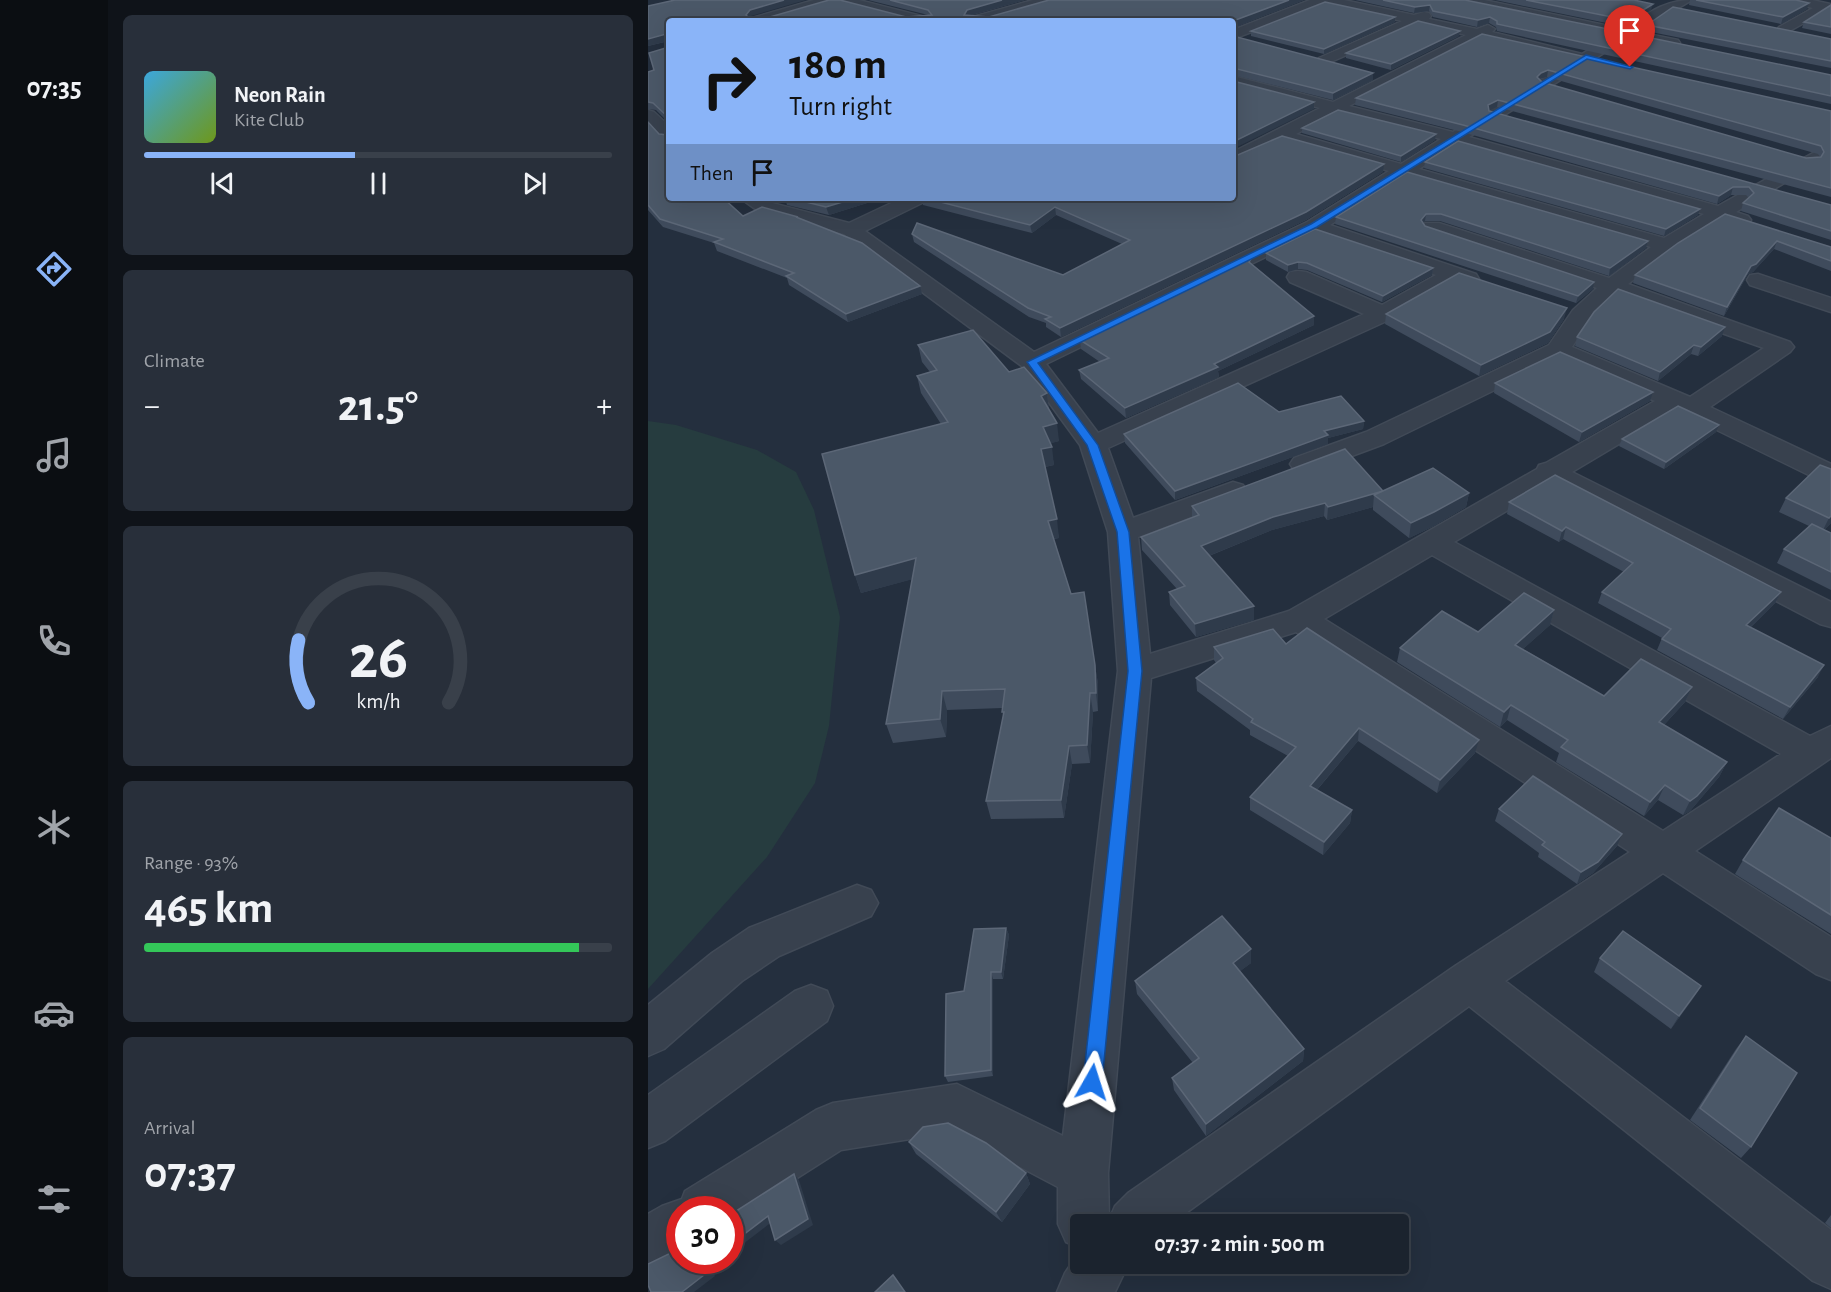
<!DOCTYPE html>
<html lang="en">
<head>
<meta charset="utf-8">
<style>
	body { margin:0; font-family:"Alegreya Sans",sans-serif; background:#282f3a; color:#f1f3f6; height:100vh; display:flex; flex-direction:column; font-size:22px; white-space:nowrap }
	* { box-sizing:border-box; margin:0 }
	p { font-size:20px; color:#a0a4aa }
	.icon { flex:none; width:33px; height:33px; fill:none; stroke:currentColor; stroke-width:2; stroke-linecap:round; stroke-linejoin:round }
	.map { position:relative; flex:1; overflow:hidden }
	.panel { display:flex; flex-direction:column; gap:15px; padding:15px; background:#0f1319; width:540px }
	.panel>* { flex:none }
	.hud { position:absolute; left:18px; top:18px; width:570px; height:183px; border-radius:6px; box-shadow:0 6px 24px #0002,0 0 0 2px #39404a; background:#8ab4f8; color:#111; overflow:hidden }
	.speed { position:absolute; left:18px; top:1196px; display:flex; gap:12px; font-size:30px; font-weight:700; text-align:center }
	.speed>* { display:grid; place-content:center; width:78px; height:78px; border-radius:50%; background:#1b232e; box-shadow:0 6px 24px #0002,0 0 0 2px #39404a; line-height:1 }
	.speed .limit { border:9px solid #d22; background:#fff; color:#111 }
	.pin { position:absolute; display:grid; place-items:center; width:51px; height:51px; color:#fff; margin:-62px -26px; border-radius:50% 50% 50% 0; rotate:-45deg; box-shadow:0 0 6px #0007 }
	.pin .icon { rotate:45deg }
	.me { position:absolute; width:66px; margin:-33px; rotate:6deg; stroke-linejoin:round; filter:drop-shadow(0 0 4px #0008) }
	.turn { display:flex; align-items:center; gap:21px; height:126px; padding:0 24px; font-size:27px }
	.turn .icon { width:78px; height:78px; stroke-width:2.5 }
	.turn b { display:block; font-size:42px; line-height:51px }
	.then { display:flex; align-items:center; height:57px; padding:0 24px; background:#0003; gap:12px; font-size:22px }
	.big { font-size:45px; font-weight:600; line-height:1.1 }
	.panel .card { flex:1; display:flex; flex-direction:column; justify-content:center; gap:9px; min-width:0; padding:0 21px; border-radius:9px; background:#282f3a }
	.panel .dial { align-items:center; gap:0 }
	.dial svg { height:156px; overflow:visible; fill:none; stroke:#39404a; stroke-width:7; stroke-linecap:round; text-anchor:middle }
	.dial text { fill:#f1f3f6; stroke:none }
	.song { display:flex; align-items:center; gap:18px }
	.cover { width:72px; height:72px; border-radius:9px; background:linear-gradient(135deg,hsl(200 70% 55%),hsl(80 70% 35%)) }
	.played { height:6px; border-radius:3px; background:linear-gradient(90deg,#8ab4f8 45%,#39404a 45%) }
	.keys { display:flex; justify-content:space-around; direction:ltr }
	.heat { display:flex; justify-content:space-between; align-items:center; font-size:33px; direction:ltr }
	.charge { height:9px; border-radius:4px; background:linear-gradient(90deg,#34c759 93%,#39404a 0) }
	.trip { position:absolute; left:422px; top:1214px; width:339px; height:60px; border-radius:6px; background:#1b232e; box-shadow:0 6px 24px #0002,0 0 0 2px #39404a; font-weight:600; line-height:60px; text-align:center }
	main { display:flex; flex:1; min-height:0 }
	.tab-bar { display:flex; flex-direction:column; width:108px; justify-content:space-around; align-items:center; background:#0b0e12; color:#a0a4aa }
	.tab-bar .icon { width:42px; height:42px }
	.tab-bar .selected { color:#8ab4f8 }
	.tab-bar b { font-size:27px; color:#f1f3f6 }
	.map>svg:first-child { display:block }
</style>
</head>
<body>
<main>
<nav class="tab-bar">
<b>07:35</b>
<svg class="icon selected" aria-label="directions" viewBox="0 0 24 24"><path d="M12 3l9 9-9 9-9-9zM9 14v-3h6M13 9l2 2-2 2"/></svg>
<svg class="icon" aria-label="music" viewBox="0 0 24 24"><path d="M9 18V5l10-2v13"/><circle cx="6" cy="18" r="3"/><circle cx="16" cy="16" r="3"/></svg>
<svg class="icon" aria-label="phone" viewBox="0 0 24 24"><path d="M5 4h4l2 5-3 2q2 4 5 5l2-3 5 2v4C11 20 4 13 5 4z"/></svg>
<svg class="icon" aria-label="climate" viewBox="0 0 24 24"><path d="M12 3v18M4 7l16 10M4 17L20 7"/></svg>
<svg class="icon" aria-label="car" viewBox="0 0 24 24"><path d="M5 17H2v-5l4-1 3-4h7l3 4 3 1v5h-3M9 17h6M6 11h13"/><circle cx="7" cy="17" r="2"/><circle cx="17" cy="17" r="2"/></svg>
<svg class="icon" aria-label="filters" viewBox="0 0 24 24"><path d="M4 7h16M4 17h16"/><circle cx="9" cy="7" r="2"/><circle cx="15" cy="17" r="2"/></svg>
</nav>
<section class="panel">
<div class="card">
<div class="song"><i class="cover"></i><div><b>Neon Rain</b><p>Kite Club</p></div></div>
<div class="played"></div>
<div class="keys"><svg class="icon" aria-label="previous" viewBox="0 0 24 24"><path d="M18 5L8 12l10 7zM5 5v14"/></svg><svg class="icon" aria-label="pause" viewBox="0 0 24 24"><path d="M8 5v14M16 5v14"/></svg><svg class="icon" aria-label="next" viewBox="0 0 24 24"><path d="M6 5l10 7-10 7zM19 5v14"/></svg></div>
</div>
<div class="card"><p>Climate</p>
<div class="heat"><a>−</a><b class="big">21.5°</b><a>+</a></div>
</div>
<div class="card dial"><svg viewBox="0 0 100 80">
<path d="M14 69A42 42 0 1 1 86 69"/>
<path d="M14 69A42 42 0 0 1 9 37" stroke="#8ab4f8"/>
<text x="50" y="56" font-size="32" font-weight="700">26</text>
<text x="50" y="72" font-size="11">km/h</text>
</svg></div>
<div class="card"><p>Range · 93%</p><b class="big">465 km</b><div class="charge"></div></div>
<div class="card"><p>Arrival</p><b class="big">07:37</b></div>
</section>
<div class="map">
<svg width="1183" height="1292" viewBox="0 0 1183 1292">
	<rect width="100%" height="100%" fill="#242f3e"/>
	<polygon fill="#263c3f" points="0,421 28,425 109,450 148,472 166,510 192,617 181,726 167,783 119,857 0,989"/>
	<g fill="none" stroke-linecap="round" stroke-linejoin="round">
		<g stroke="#414a57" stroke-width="3">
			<g id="minor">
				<polygon points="166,0 186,0 185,3 123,21 102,21 104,18"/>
				<polygon points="190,0 211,0 281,18 283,21 260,21 191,3"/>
				<polygon points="385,0 405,0 404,3 341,21 319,21 321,18"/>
				<path d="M662,0H696L766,15L776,12L781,13L783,16L781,19L829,29L840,25L847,29L844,32L934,54L966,35L817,4L811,0H836L976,29C999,14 1016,0 1044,0L990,32L1030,40L1032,43L1030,46L1025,47L980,38L821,137L1070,206L1183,143V155L1088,212L1100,216L1103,220L1100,224L1093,226L1074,220L1026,249L980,284L1142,342L1146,347L1142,352L1062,407L1183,464V483L1173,481L1028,410L924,472L1183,602V627L1172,624L904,484L806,542L1162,736L1183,726V758L1047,851L1183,937V980L1168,974L1015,873L857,981L1183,1230V1289L1165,1281L821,1006L523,1224H432V1248L418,1242L410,1224V1187L306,1132L193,1150L82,1221V1209H32V1254L0,1268V1214L14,1206L34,1199L37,1191L168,1110L185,1103L309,1084L415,1136L470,671L460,532L432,445L375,367L196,234L110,211L92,198H116L124,203L201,223L254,198H279L276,202L217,231L386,352L659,222L741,171L634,141L585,164V152L672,108L585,86V76L685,102L818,35L769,24L676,65L669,61L671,58L754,21L677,4L585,39V30ZM833,38L926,59L805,132L701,106ZM689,113L793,139L753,164L648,134ZM809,144L1056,214L1016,238L771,169ZM758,176L1003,247L961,278L791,223H777L774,227L777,231L949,288L925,310L901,345L718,432L646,458L642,464L646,470L656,472L666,470L736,444L910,359L1007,401L898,463L891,465L889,469L641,611L502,654L490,537L595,497L599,491L595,485L585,482L485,518L460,448L743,319L808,282L820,285L828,284L831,279L828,274L682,225ZM667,233L788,275L734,305L658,272L650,271L642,272L639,277L642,282L716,314L450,433L398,364ZM967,295L1116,348L1042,397L924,347L942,319ZM784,555L1133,754L1015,831L676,619ZM648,632L982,852L807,966L480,1193L467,1206L461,1220L460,1173L503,678Z"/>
				<polygon points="1142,0 1164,0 1182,4 1183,8 1136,34 1129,30 1131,27 1165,8 1143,3"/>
				<polygon points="0,110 6,112 21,126 21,141 15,140 0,124"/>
				<polygon points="1110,274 1183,298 1183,312 1102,285 1099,280 1102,275"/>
				<polygon points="209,885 223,890 230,903 223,916 131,956 94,981 16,1049 0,1056 0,1005 64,953 101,928"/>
				<polygon points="163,985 179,991 185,1006 179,1021 17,1141 0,1148 0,1095 147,991"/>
				<polygon points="432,1251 432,1263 481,1263 467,1292 409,1292 417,1273"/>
			</g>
		</g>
		<use href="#minor" fill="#38414e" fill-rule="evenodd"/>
	</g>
	<g fill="#3f4b5c" fill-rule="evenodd">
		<polygon points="220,0 377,0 321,16 341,17 401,0 656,0 585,28 585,21 21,21 21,198 95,216 150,217 150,218 274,294 200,322 141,285 139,278 69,251 66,243 15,227 0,210 0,122 11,134 20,135 20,122 8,110 0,109 0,72 6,70 21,47 21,41 0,46 0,6 103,16 103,17 258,17 280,15"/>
		<polygon points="707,0 817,0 964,35 971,39 1183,75 1183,104 849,31 848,27 841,23 829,27 785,17 781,11 766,13"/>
		<polygon points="847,0 986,0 1003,10 978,27"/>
		<polygon points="1042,0 1148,0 1159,9 1133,24 1041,5"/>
		<polygon points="1183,5 1183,34 1154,28 1156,22"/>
		<polygon points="747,22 676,54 603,36 603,31"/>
		<polygon points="999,25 1183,39 1183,68 998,31"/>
		<path d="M834,34L1183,111V197L849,107L841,111L1183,205V240L1093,211L1095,203L1101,198L1098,195H1083L1069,204L814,132L707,105L708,98ZM899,77L1170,154L1172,157L1158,158L894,82L891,80Z"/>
		<polygon points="585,36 725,80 685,100 585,75"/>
		<polygon points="811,36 743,70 698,58 698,53"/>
		<polygon points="654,128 787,140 753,162 654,133"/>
		<polygon points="777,162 1050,215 1016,236 776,168"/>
		<polygon points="735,172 658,220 413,337 398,327 398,323 381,317 266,242 264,234 415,275 474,244 408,215 384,233 275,205 274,198 585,198"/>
		<polygon points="759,172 1000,241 998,248 961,276 792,221 777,221 775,223 777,226 945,289 928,303 687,224 688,217"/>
		<polygon points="137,198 235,198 181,215 139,205"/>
		<polygon points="1077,214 1183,247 1183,271 1126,249 1105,272 1100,274 1076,316 985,283 987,275"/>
		<polygon points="618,253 785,268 784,275 734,302 659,270 650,269 640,272 618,260"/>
		<polygon points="604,264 666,316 666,325 570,371 571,377 478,418 433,379 431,370 452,362 433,349 432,340"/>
		<polygon points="738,314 916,319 900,343 831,376 737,324"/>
		<polygon points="1074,336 1050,356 1043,354 1010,381 927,346 929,337"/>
		<polygon points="270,345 361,372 399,393 401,410 411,441 402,443 406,465 397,467 411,538 406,539 423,594 447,665 450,684 450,711 445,712 442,763 424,764 416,818 343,819 338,801 355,716 354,708 299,710 298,737 245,743 238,724 264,579 213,593 207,575 293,424 273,393 269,376 282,372 274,362"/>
		<polygon points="847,383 1002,401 931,442 846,393"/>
		<polygon points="631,412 716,421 715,429 680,438 680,444 527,500 477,443 476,434"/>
		<polygon points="1068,432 1016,469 971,446 974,439"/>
		<polygon points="1183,469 1183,523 1176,530 1183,533 1183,590 1129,563 1136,549 1161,526 1131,512 1138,498"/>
		<polygon points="735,491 821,493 818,507 784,527 761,538 725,510 725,507 679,520 676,516 624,530 561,556 606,620 548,637 522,605 521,592 529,589 494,550 493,537 544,517 544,506"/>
		<polygon points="861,502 1133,592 1127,603 1102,628 1170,677 1135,719 1009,650 1014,638 950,603 954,592 976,572 915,539 911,542 859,514"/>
		<polygon points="906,610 902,625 875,649 956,696 1044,687 1037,702 1016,725 1079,762 1071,777 1042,811 1035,815 1010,800 996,816 908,762 911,753 859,720 852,727 749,662 752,648 830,632"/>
		<polygon points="638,644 827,753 789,793 710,741 669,790 704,810 702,823 675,855 602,810 602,797 640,756 602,735 602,730 549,691 548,678 568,663 566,660 566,647"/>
		<polygon points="851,809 969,846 945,873 929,884 890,857 891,853 847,821"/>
		<polygon points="1183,838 1183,934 1087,874 1095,860"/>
		<polygon points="358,928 361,935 355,979 345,979 345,1076 300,1082 297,1076 316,991"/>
		<polygon points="603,949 603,963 592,971 656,1049 655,1061 558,1136 526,1090 524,1078 545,1063 489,994 487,981"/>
		<polygon points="952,958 1053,986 1023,1029 946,972"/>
		<polygon points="1098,1036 1103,1147 1093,1158 1042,1120 1088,1049"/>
		<polygon points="261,1142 378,1173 382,1184 354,1222 268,1154"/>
		<polygon points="1183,1215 1183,1228 1177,1223"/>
	</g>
	<g fill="#2f3b4b">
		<polygon points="136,0 158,0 103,16 100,21 98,15 102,10"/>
		<polygon points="354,0 377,0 320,16 316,15 319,10"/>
		<polygon points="641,0 656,0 585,28 585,21"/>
		<polygon points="1161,3 1159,9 1133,24 1135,17"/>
		<polygon points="1005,4 1003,10 978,27 979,20"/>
		<polygon points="782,5 781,11 766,13 767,7"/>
		<polygon points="747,17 747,22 676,54 676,49"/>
		<polygon points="842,17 841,23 829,27 830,20"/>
		<polygon points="812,31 811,36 743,70 743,64"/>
		<polygon points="18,34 20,41 0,46 0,39"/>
		<polygon points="900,70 899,77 891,79 889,77 893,73"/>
		<polygon points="725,73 725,80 685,100 685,93"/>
		<polygon points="850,100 849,107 839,112 840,105"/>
		<polygon points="666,102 666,109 585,149 585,142"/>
		<polygon points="788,134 787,140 753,162 753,156"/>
		<polygon points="736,164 735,172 658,220 413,337 412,328"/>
		<polygon points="1085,187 1083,195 1069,204 1071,196"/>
		<polygon points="208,198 235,198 181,215 178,207"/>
		<polygon points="407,207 408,215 384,233 382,225"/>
		<polygon points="1052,209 1050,215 1016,236 1018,229"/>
		<polygon points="778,214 777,221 772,227 773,220"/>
		<polygon points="1000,241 998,248 961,276 962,268"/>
		<polygon points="1129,241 1126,249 1105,272 1100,274 1076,316 1079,307 1103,266"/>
		<polygon points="650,262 650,269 640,272 640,265"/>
		<polygon points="785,268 784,275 734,302 735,296"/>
		<polygon points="946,282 945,289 928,303 930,296"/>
		<polygon points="272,286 274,294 200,322 198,314"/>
		<polygon points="919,308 916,319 900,343 831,376 833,365"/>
		<polygon points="666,316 666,325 570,371 571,377 478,418 477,408 566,364"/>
		<polygon points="1077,327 1074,336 1050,356 1053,347"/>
		<polygon points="1046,345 1043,354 1010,381 1012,372"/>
		<polygon points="1005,392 1002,401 931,442 934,432"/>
		<polygon points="399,393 401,411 393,396"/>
		<polygon points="716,421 715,429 680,438 680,444 527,500 527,491 676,431"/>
		<polygon points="409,423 411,441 398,445 395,427"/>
		<polygon points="1071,425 1068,432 1016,469 1018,462"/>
		<polygon points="404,447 406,465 396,467 393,449"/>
		<polygon points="735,491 726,495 725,507 679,520 680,507"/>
		<polygon points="821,493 818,507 784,527 761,538 763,523"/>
		<polygon points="677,503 676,516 624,530 553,559 553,546 625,517"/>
		<polygon points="1183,516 1183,523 1174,532 1181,518"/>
		<polygon points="409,519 411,538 403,539 400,521"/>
		<polygon points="918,527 915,539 911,542 914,531"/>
		<polygon points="268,558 273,577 213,593 207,575"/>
		<polygon points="1133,592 1127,603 1092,637 1098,625"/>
		<polygon points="606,606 606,620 548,637 547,624"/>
		<polygon points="906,610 902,625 864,659 867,645"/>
		<polygon points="447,665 450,684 450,711 448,693"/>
		<polygon points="1176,665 1170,677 1135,719 1142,707"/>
		<polygon points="1044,687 1037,702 1005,737 1011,722"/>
		<polygon points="294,691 299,710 298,737 292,719"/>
		<polygon points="442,693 445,712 442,763 439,745"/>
		<polygon points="863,705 859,720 852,727 856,712"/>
		<polygon points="711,728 710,741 661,799 662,786"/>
		<polygon points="831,740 827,753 789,793 792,780"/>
		<polygon points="421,746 424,764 416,818 413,800"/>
		<polygon points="1079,762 1071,777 1042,811 1035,815 1042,801"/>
		<polygon points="1017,785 1010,800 996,816 1002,802"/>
		<polygon points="704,810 702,823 675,855 676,842"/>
		<polygon points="974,834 969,846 945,873 929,884 933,872"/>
		<polygon points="358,928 361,935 355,979 353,972"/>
		<polygon points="603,949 603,963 586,976 585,963"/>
		<polygon points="343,972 345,979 345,1076 343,1070"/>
		<polygon points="1053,986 1045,999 1023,1029 1031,1016"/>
		<polygon points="656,1049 655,1061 558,1136 558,1124"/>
		<polygon points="378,1173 382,1184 354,1222 348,1212"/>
		<polygon points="146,1174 151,1180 165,1225 133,1245 127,1240"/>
		<polygon points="120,1216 125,1221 82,1254 82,1245"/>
		<polygon points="63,1260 75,1260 63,1269 67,1276 46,1292 34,1292 57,1264"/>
	</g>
	<g fill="#4b5868" stroke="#5c6777" stroke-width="1.5" fill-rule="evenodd">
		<polygon points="27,0 136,0 102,10 98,15 100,17 122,17 181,0 192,0 258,17 284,15 280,10 242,0 354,0 319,10 316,15 341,17 401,0 641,0 585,21 21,21 21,37 18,34 0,39 0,6"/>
		<polygon points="735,0 817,0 965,30 964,35 971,39 984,34 1183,75 1183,96 849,24 849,21 842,17 830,20 785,11 782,5 767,7"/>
		<polygon points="878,0 986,0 1005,4 979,20"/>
		<polygon points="1048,0 1148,0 1161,3 1135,17"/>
		<polygon points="677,2 747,17 676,49 603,31"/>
		<polygon points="1183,5 1183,27 1156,22"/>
		<polygon points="1025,7 1183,39 1183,61 999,25"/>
		<polygon points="770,21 812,31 743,64 698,53"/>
		<path d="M834,34L1183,111V188L850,100L840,105L841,111L1183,205V231L1095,203L1106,193L1101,187H1085L1071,196L815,125L708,98ZM900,70L1173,146L1176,152L1173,157L1158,158L894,82L889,77L893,73Z"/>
		<polygon points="585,36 725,73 685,93 585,68"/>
		<polygon points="21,38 21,198 75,198 95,216 114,207 150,217 148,217 214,243 272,286 198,314 138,276 146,273 66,242 75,239 12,219 0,205 0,122 11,134 20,135 20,117 5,103 0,102 0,72 6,70 1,53 21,47"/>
		<polygon points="585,81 666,102 585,142"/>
		<polygon points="690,110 788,134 753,156 654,128"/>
		<polygon points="634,136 736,164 658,212 412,328 397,319 403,317 380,308 264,234 269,223 415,275 482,240 407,207 382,225 277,198 585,198 585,157"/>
		<polygon points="810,141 1052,209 1018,229 777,162"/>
		<polygon points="759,172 1000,241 962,268 793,214 778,214 773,220 777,226 946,282 930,296 688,217"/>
		<polygon points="142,198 208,198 178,207"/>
		<polygon points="1077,214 1183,247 1183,261 1129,241 1108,264 1103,266 1079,307 987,275 1030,243"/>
		<polygon points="667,229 785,268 735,296 659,263 650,262 640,265 618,253"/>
		<polygon points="604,257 601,262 666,316 566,364 570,367 477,408 431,370 461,358 432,340"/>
		<polygon points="811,273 919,308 902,332 833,365 738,314"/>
		<polygon points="970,289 1077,327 1053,347 1046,345 1012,372 929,337 946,312"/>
		<polygon points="325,330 361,372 376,367 399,393 393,396 409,423 395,427 404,447 393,449 409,519 400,521 423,594 436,592 447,665 448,693 442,693 439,745 421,746 413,800 338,801 356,712 354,712 357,689 294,691 292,719 238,724 268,558 207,575 174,454 300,422 269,376 289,370 270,345"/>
		<polygon points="912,352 1005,392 934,432 847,383"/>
		<polygon points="590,383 631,412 693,396 716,421 676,431 680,435 527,491 476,434"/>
		<polygon points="1030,406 1071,425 1018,462 974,439"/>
		<polygon points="697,449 735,491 680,507 677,503 625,517 553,546 606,606 547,624 521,592 537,586 493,537 551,515 544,506"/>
		<polygon points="1172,465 1183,469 1183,516 1181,518 1138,498"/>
		<polygon points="785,468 821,493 786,512 763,523 726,495"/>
		<polygon points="907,475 1133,592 1098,625 1176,665 1142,707 1014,639 1023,629 954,592 985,563 918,527 914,531 861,502"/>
		<polygon points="1164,524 1183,533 1183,572 1136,549"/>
		<polygon points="876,593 906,610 867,645 956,696 993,659 1044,687 1011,722 1079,762 1049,796 1042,801 1017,785 1002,802 913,747 920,740 863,705 856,712 752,648 794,611 830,632"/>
		<polygon points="659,628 831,740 792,780 711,728 662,786 704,810 676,842 602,797 648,747 603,722 605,719 548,678 575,658 566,647 625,629 638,644"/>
		<polygon points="885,776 974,834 950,862 933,872 894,845 897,842 851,809"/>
		<polygon points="1131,808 1183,838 1183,915 1095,860"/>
		<polygon points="574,916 603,949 585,963 656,1049 558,1124 524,1078 551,1058 487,981"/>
		<polygon points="358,928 353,972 343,972 343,1070 297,1076 298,994 316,991 326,929"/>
		<polygon points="975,931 1053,986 1031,1016 952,958"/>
		<polygon points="1098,1036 1149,1073 1103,1147 1052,1108"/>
		<polygon points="300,1123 338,1143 378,1173 348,1212 261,1142 275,1127"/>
		<polygon points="146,1174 160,1219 127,1240 120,1216 82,1245 82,1215"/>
		<polygon points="72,1206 74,1206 74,1209 68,1209"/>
		<polygon points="32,1237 32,1260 63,1260 57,1264 61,1271 34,1292 3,1292 0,1285 0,1264 27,1251 28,1239"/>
		<polygon points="245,1275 257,1292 227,1292"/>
	</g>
	<polygon fill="#1a73e8" stroke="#114b97" stroke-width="1.5" points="938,55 985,67 982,69 939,59 669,227 390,363 450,445 481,532 494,671 454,1082 451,1088 444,1091 438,1088 435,1082 480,671 469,532 439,445 379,362 663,224"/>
</svg>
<div class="speed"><div class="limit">30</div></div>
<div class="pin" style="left:982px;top:67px;background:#d93025"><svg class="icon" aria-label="arrive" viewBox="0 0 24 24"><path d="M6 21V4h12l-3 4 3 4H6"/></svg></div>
<svg class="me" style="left:444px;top:1082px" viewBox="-20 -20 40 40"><path d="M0-17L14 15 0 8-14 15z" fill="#1a73e8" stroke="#fff" stroke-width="4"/></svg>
<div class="trip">07:37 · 2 min · 500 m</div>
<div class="hud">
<div class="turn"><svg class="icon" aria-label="right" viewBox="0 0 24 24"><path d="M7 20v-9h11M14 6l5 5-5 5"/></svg><div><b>180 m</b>Turn right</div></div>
<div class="then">Then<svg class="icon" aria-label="arrive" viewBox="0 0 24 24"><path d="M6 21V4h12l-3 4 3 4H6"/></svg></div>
</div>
</div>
</main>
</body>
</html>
